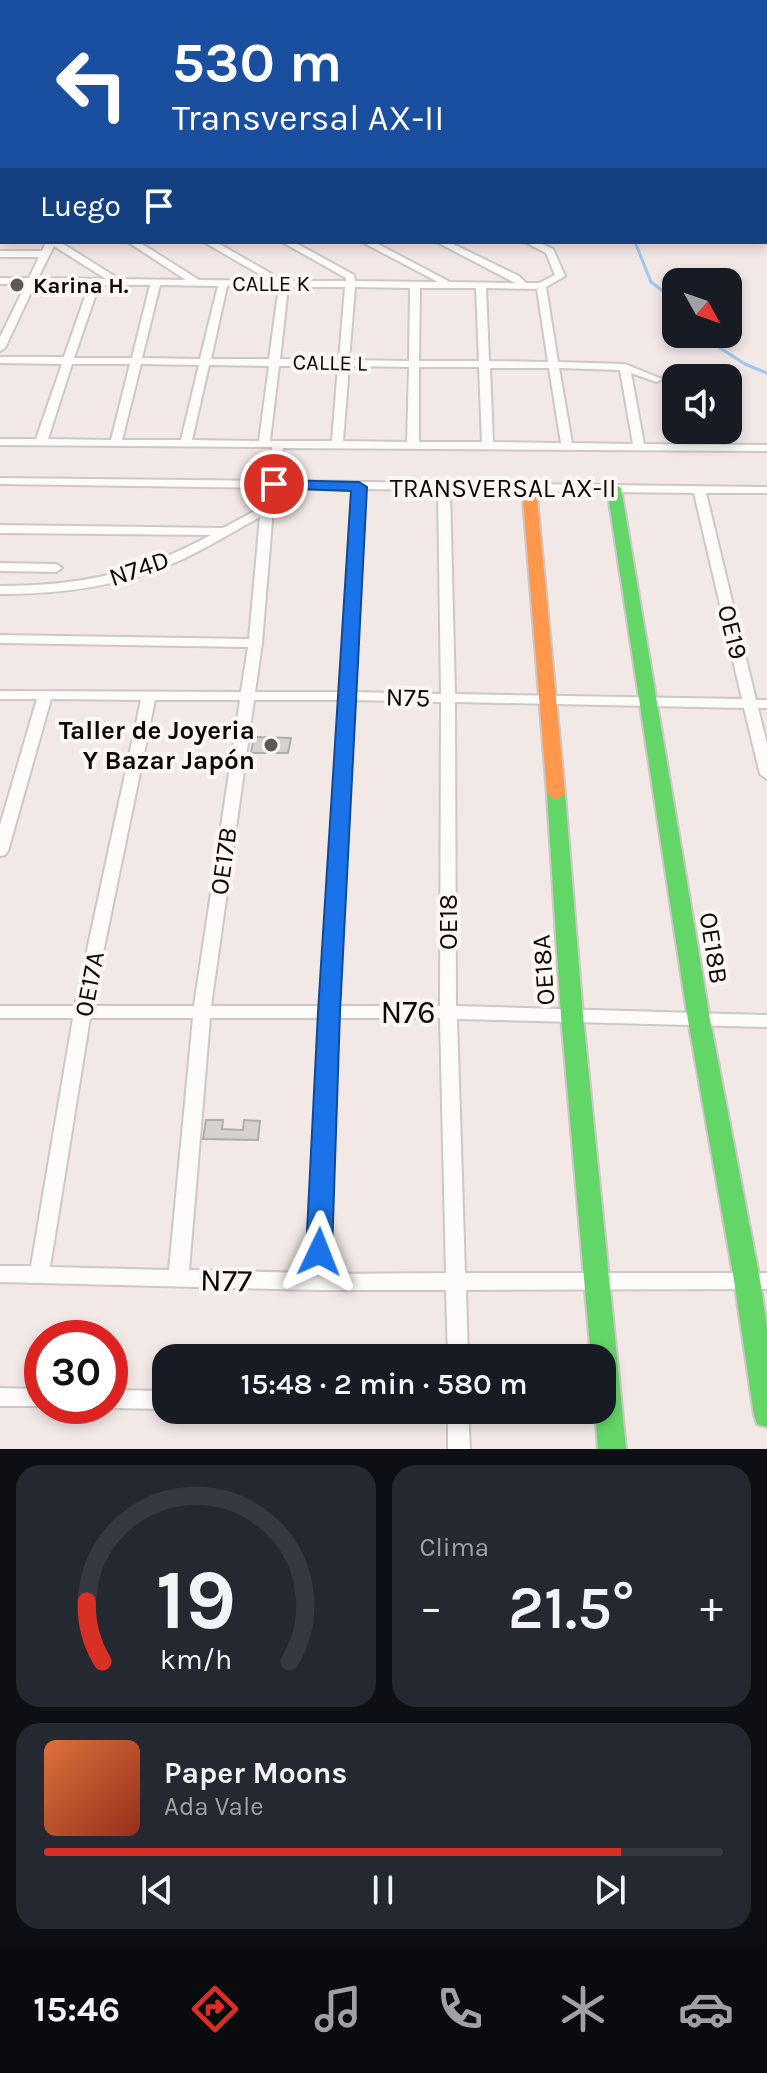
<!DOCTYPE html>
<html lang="es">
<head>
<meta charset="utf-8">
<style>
	body { margin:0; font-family:Karla,sans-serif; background:#242831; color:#f1f3f6; height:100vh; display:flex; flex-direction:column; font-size:30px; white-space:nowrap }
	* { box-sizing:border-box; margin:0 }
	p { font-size:26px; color:#9ea1a6 }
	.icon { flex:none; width:44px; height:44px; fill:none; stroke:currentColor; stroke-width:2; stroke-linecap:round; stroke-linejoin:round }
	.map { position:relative; height:1449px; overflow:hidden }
	.drawer { display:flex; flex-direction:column; gap:16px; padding:16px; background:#0d0f14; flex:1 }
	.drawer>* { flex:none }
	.hud { position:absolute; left:0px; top:0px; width:768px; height:244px; box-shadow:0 4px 12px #0003; background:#1a4fa0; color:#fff; overflow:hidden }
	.needle { width:52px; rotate:130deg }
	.controls { position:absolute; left:662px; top:268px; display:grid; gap:16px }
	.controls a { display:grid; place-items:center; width:80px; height:80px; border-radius:16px; background:#171b24; box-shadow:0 4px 12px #0003; font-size:40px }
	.speed { position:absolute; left:24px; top:1320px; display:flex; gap:16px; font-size:40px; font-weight:700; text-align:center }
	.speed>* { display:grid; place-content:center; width:104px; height:104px; border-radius:50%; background:#171b24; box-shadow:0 4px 12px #0003; line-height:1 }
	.speed .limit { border:12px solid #d22; background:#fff; color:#111 }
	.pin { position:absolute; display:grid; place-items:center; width:68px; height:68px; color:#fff; margin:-34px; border:4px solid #fff; border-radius:50%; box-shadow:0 2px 8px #0007 }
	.me { position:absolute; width:88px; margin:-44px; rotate:2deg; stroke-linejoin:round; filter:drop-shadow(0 0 6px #0008) }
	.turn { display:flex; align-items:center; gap:28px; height:168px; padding:0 40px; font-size:36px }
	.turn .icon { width:104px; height:104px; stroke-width:2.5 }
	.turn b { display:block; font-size:56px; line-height:68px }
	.then { display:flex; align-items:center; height:76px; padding:0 40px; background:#0003; gap:16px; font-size:30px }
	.big { font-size:60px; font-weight:600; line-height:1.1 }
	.drawer .tile { flex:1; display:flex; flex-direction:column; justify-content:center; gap:12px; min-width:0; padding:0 28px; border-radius:24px; background:#242831 }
	.drawer .dial { align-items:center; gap:0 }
	.dial svg { height:208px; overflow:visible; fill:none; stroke:#363941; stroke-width:7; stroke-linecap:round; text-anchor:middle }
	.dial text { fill:#f1f3f6; stroke:none }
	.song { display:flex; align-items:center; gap:24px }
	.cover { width:96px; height:96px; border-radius:12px; background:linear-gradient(135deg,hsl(20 70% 55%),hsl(10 70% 35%)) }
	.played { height:8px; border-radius:4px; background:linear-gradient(90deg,#d93025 85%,#363941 85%) }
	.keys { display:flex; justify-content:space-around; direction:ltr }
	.heat { display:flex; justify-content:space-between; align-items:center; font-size:44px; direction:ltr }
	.drawer .tiles { flex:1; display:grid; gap:16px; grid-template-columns:1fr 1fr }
	.tile:last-child { grid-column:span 2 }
	.trip { position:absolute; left:152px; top:1344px; width:464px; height:80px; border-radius:24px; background:#171b24; box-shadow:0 4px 12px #0003; font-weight:600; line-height:80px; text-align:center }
	.menu { display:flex; height:128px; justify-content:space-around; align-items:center; background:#090b0e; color:#9ea1a6 }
	.menu .icon { width:56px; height:56px }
	.menu .current { color:#d93025 }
	.menu b { font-size:36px; color:#f1f3f6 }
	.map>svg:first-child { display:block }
</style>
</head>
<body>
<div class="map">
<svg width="767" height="1449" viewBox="0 0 767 1449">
	<rect width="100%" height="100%" fill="#f2e9e7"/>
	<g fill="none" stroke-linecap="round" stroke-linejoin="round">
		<g stroke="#9ec7f0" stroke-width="3">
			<polyline points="635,242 651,282 676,301"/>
			<polyline points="698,334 745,364 767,373"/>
		</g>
	</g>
	<g fill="#d6d0ce" stroke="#b2aba9" stroke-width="2">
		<polygon points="254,737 291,738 288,753 251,753"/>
		<polygon points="206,1120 223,1120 222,1129 243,1130 244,1120 260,1121 258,1140 203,1139"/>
	</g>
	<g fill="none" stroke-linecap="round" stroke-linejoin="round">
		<g stroke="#cdc7c5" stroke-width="4">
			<g id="street">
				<rect x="0" y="2" width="2" height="4"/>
				<rect x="0" y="15" width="2" height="4"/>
				<rect x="0" y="45" width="2" height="4"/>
				<rect x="0" y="61" width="2" height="4"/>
				<rect x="0" y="76" width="2" height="4"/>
				<rect x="0" y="94" width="2" height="4"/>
				<rect x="0" y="112" width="2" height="5"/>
				<rect x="0" y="132" width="2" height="4"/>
				<rect x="0" y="180" width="2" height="6"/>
				<rect x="0" y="203" width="2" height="6"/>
				<rect x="0" y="226" width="2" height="6"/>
				<path d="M46,242H60L119,279L186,280L128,242H139L199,280L271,281L204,242H216L284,281H346V278L282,242H294L354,275L355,281L438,282L362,242H374L450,282L515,283L437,242H449L519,276L526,283H539L555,275L546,253L525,242H538L553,249L565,276L546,287L558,362L625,364L662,379L657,382L631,373L644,444L767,445V451L283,448L280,481L767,487V493H706L756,700H767V708H758L767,744V779L760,774L744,708L455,702L456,1006L767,1015V1027L457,1019L465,1273H767V1289L466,1290L468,1358H448L446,1290H318L0,1282V1266H31L73,1018H0V1006H75L141,700L51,699L8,851L5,855L0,856V825L37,699H0V691L241,692L248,647L0,643V635L249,639L260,517C232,532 204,550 174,563C119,587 60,594 0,594V586C80,586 141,573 211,535L0,533V525L223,528L262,507L267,488L0,484V478L269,481L272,447L0,445V439H36L62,364L0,363V357H64L89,285L35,284L5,348L0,351V337L26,284H0V278H29L39,257H0V251H42ZM54,246L106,279L38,278ZM99,285H150L132,358H74ZM160,285L218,286L200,359L142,358ZM227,286H279L269,359H211ZM288,287H345L339,360L280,359ZM355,287L410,288L409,361L349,360ZM420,288H476L479,361H419ZM486,288L537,289L548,362L489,361ZM72,364H130L111,440L48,439ZM141,364L199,365L181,440H122ZM209,365L269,366L259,441L192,440ZM279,366H338L332,441H270ZM349,366L409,367L407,442L343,441ZM419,367H479L482,442H419ZM490,368H549L561,443L493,442ZM559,368L620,370L633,444L572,443ZM279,488L353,489L340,692H255L262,643L273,509ZM365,489L438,490L441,694L354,692ZM450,490L694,493L742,699L455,694ZM155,700H240L194,1006H92ZM254,700H340L321,1006H211ZM354,700L441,702L440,1006H338ZM90,1018H193L169,1270L50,1267ZM210,1018H320L309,1273L189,1270ZM337,1018H440L446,1273L328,1274Z"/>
				<polygon points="0,563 56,564 62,568 56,572 0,571"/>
				<polygon points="0,1388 42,1389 42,1406 46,1406 0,1406"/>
				<polygon points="110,1390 166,1391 166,1409 110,1408 103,1406 110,1406"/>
				<polygon points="448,1410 468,1410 470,1449 448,1449"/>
			</g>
		</g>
		<g stroke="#cdc7c5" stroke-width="4">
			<g id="fast">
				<rect x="0" y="25" width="2" height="6"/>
				<polygon points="614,484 621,488 710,1020 760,1280 767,1328 767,1427 757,1424 754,1415 734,1280 688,1020 607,488"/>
				<polygon points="556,788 565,794 583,1016 626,1449 598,1449 595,1410 602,1410 602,1358 591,1358 561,1016 547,794"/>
			</g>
		</g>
		<g stroke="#cdc7c5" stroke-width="4">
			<polygon id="slow" points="529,483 536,487 565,794 556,800 547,794 522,487"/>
		</g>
		<use href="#street" fill="#fdfcfb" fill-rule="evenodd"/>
		<use href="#fast" fill="#63d668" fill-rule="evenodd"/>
		<use href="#slow" fill="#ff974d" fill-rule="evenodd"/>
	</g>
	<polygon fill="#1a73e8" stroke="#114b97" stroke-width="2" points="274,480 359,482 367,487 340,1012 332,1252 328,1259 319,1262 310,1259 306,1252 318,1012 351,491 269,488 269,481"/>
	<g fill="#5e5857" stroke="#fdf7f4" stroke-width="3">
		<circle cx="17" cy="285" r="8"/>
		<circle cx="271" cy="745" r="8"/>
	</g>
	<g text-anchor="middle" stroke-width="8" stroke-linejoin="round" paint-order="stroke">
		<g font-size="22" fill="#0f0a09" stroke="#fdf7f4">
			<text x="271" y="291">CALLE K</text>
			<text transform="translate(330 362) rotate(1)" y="8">CALLE L</text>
		</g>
		<g font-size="22" font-weight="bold" fill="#0f0a09" stroke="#fdf7f4" text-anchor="start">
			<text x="33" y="293">Karina H.</text>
		</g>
		<g font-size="26" fill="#0f0a09" stroke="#fdf7f4">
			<text x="503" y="497">TRANSVERSAL AX-II</text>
			<text transform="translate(139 568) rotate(-19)" y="9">N74D</text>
			<text transform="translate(733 632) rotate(76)" y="9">OE19</text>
			<text transform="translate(408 697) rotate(1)" y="9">N75</text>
			<text transform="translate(223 861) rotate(-82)" y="9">OE17B</text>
			<text transform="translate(448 922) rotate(-90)" y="9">OE18</text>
			<text transform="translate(714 948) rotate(81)" y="9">OE18B</text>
			<text transform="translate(543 970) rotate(-94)" y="9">OE18A</text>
			<text transform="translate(89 984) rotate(-79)" y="9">0E17A</text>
		</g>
		<g font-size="26" font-weight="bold" fill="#0f0a09" stroke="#fdf7f4" text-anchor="end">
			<text x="255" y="739">Taller de Joyeria<tspan x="255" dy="30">Y Bazar Japón</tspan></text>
		</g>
		<g font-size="32" fill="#0f0a09" stroke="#fdf7f4">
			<text x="408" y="1023">N76</text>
			<text transform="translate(226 1280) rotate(1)" y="11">N77</text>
		</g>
	</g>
</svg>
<div class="controls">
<a><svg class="needle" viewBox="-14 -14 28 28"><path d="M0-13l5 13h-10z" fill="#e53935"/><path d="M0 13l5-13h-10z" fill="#9ea1a6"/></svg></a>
<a><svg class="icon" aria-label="sound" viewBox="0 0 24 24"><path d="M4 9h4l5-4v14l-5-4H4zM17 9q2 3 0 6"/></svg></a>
</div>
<div class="speed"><div class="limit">30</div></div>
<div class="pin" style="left:274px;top:484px;background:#d93025"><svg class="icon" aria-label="arrive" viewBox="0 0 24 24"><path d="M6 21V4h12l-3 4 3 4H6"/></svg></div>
<svg class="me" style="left:319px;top:1252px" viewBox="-20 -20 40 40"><path d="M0-17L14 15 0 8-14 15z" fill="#1a73e8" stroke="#fff" stroke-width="4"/></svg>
<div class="trip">15:48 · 2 min · 580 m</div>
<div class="hud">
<div class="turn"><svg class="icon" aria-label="left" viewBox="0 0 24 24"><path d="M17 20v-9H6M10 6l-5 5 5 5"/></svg><div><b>530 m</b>Transversal AX-II</div></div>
<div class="then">Luego<svg class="icon" aria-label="arrive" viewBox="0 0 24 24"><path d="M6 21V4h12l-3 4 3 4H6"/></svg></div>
</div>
</div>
<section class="drawer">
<div class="tiles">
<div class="tile dial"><svg viewBox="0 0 100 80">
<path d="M14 69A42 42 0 1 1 86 69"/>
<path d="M14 69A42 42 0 0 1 8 46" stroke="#d93025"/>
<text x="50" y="56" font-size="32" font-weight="700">19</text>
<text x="50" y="72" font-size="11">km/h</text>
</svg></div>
<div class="tile"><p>Clima</p>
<div class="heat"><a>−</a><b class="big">21.5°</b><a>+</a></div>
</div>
<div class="tile">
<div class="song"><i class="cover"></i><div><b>Paper Moons</b><p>Ada Vale</p></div></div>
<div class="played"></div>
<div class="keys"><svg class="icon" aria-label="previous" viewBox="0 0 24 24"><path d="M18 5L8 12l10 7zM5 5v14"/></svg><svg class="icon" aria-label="pause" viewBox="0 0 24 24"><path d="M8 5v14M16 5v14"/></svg><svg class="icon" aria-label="next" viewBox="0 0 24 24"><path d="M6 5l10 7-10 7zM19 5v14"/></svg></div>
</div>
</div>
</section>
<nav class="menu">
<b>15:46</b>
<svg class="icon current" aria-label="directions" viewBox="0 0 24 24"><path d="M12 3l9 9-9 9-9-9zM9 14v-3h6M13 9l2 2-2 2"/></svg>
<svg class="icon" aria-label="music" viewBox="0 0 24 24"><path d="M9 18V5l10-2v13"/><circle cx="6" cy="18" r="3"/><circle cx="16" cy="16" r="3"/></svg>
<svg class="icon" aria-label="phone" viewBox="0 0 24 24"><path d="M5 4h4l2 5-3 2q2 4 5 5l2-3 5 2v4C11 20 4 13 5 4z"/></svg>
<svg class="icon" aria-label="climate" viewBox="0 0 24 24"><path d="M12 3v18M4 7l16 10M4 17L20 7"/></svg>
<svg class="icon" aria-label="car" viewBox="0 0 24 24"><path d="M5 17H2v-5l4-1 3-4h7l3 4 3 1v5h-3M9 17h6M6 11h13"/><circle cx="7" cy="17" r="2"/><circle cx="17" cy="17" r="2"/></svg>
</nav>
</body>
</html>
